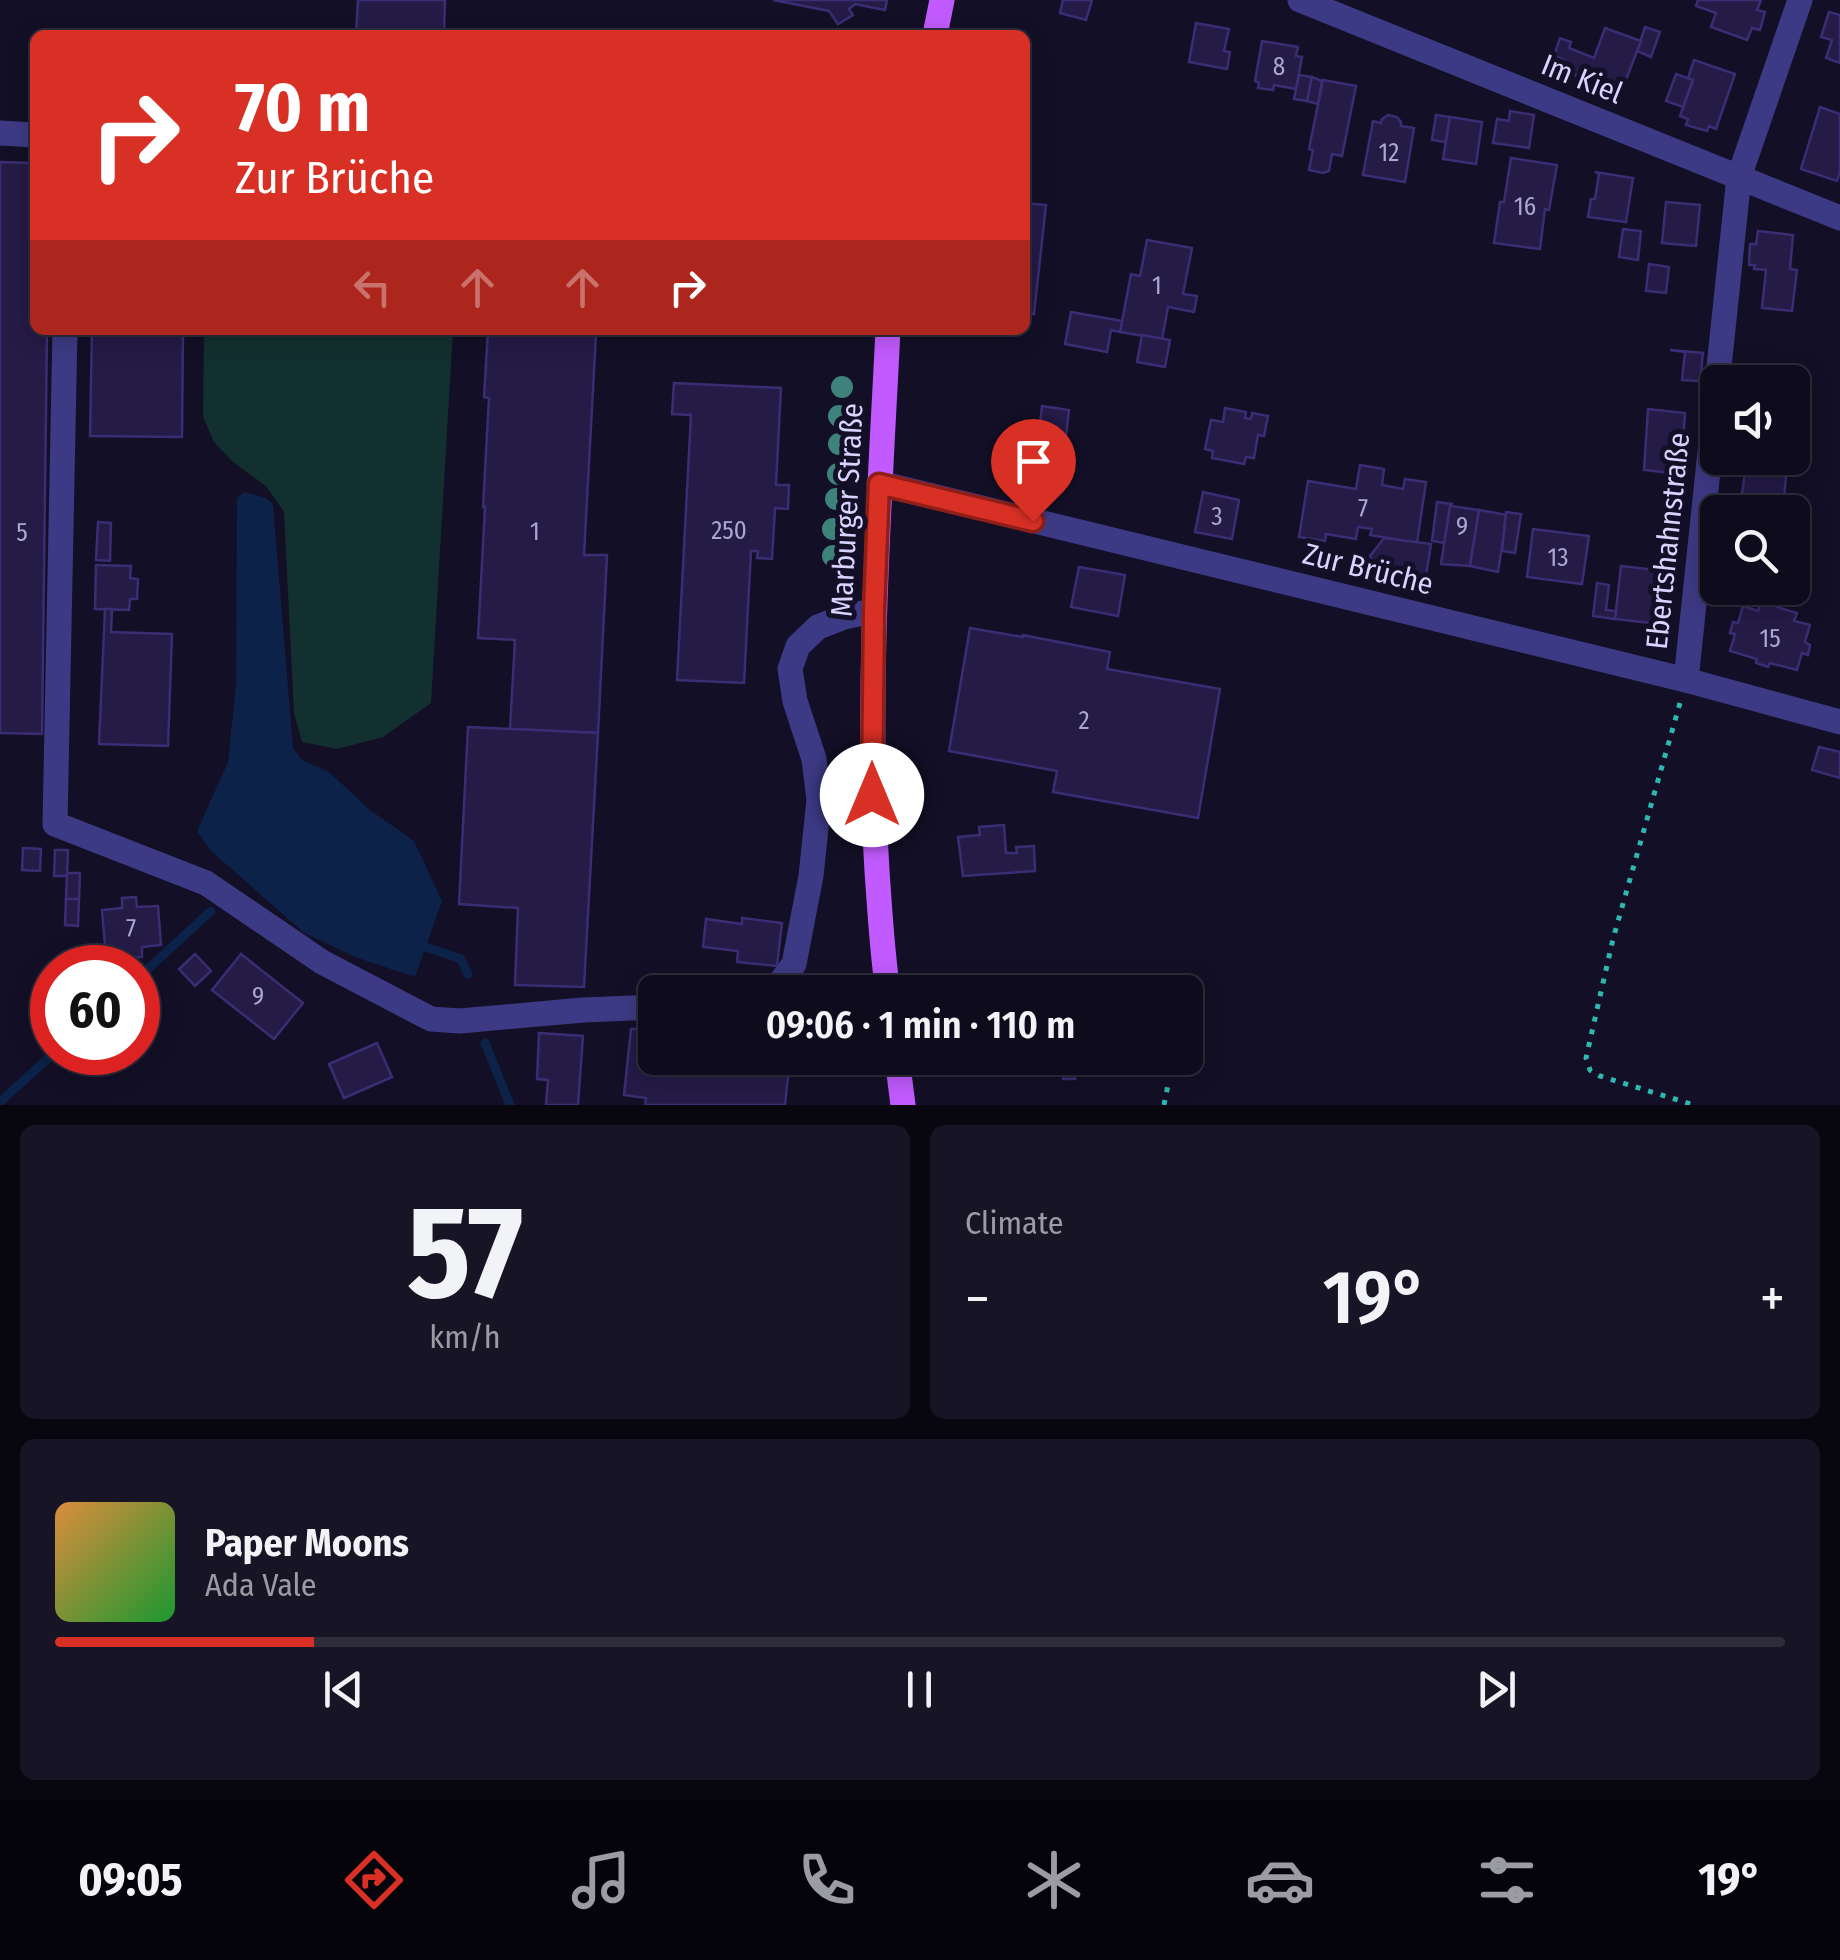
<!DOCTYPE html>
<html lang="en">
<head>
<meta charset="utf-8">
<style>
	body { margin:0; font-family:"Fira Sans Condensed",sans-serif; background:#171425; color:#f1f3f6; height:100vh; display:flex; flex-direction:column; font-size:38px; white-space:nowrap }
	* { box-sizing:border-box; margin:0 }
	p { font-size:32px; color:#9b9ba3 }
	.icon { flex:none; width:55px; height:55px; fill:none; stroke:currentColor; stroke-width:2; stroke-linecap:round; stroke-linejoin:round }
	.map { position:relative; height:1105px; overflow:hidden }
	.drawer { display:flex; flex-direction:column; gap:20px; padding:20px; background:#08060f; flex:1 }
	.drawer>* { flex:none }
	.top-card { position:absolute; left:30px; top:30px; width:1000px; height:305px; border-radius:15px; box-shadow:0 5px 25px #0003,0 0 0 2px #2e2b3b; background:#d93025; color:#fff; overflow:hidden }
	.fabs { position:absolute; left:1700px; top:365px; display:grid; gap:20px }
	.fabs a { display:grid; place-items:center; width:110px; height:110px; border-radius:15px; background:#0e0b1c; box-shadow:0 5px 25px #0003,0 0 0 2px #2e2b3b; font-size:50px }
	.speed { position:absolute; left:30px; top:945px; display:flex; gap:20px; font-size:50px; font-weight:700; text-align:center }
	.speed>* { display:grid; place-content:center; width:130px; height:130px; border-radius:50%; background:#0e0b1c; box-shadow:0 5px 25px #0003,0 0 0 2px #2e2b3b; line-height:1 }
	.speed .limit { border:15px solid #d22; background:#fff; color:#111 }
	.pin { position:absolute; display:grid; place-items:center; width:85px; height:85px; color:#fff; margin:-102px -42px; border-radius:50% 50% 50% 0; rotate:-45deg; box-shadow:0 0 10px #0007 }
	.pin .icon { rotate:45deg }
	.me { position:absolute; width:110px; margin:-55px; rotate:0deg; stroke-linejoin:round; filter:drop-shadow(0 0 8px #0008) }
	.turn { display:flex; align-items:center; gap:35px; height:210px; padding:0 40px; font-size:45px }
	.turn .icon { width:130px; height:130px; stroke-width:2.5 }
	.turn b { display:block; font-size:70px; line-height:85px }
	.lanes { display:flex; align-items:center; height:95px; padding:0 40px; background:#0003; justify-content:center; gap:50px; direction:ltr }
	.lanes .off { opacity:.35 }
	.big { font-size:75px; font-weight:600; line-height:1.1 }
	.drawer .widget { flex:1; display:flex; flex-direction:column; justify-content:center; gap:15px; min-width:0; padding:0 35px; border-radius:15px; background:#171425 }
	.drawer .dial { align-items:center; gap:0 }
	.dial b { font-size:130px; line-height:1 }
	.song { display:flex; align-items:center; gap:30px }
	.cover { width:120px; height:120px; border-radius:15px; background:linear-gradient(135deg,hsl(30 70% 55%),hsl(130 70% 35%)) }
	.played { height:10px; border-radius:5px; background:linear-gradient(90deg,#d93025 15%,#2e2b3b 15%) }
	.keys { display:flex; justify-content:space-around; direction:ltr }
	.heat { display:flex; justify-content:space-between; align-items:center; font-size:55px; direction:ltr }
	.drawer .tiles { flex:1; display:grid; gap:20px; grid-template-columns:1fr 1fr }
	.widget:last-child { grid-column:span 2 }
	.trip { position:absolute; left:638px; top:975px; width:565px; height:100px; border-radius:15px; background:#0e0b1c; box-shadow:0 5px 25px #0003,0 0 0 2px #2e2b3b; font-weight:600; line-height:100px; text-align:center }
	.dock { display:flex; height:160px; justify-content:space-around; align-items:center; background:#06040b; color:#9b9ba3 }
	.dock .icon { width:70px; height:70px }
	.dock .current { color:#d93025 }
	.dock b { font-size:45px; color:#f1f3f6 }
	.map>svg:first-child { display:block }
</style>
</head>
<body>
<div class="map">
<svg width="1840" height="1105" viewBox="0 0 1840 1105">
	<rect width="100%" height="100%" fill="#130f26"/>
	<polygon fill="#12302f" points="204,330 453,330 431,703 383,737 337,749 302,742 294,713 284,512 266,486 233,462 214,442 203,417"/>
	<polygon fill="#0c2248" points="244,492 266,498 273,504 293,748 302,760 329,772 370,810 414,841 442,901 415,977 355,957 304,933 210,850 197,831 228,762 236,684 237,498"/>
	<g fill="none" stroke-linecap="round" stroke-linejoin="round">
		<g stroke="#0c2248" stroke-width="9">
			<polyline points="426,947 461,959 468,974"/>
			<polyline points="138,978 211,911"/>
			<polyline points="485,1043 510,1105"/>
			<polyline points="0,1102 55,1052"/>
		</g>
	</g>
	<g fill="#241b47" stroke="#3b2d73" stroke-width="2.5">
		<polygon points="358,0 445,0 444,35 356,35"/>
		<polygon points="773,0 887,0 885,10 855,4 849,9 853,15 838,24 829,11"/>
		<polygon points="1063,0 1092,0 1086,20 1060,13"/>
		<polygon points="1698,0 1761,0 1757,10 1765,12 1760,30 1752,28 1747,40 1711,27 1716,13 1696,6"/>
		<polygon points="1829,12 1840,15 1840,63 1826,58 1832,40 1821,37"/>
		<polygon points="1196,23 1229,29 1224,51 1230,52 1227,69 1189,62"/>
		<polygon points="1645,27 1660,32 1651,57 1637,51"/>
		<polygon points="1605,28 1641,41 1620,95 1561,69 1564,60 1554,56 1560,38 1571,42 1569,48 1594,58"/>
		<polygon points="1262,41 1298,47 1296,56 1302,57 1296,89 1274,85 1273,90 1258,88 1259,83 1255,81"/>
		<polygon points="1694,60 1735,74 1716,129 1709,126 1707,131 1686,125 1688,119 1680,116 1693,80 1688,78"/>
		<polygon points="1676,74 1693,80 1683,107 1666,101"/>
		<polygon points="1299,75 1312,77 1307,101 1294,99"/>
		<polygon points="1312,77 1322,81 1318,104 1307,101"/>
		<polygon points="1323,80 1356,86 1342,156 1332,154 1329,171 1323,173 1309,170 1313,150 1309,149"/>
		<polygon points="1820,107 1840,114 1840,172 1837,181 1801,169"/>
		<polygon points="1510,111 1534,115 1529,148 1493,143 1497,119 1509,121"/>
		<polygon points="1388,115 1397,117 1401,122 1401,126 1414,128 1405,182 1363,175 1373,121 1381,123 1382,119"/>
		<polygon points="1436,115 1450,117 1446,142 1432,140"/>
		<polygon points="1450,117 1482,122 1476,164 1443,159"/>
		<polygon points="1511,158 1557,165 1549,210 1545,209 1540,249 1494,243 1500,202 1504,202"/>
		<polygon points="0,162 31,163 31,197 35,197 35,330 47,330 42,734 0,733"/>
		<polygon points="1595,172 1633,178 1626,222 1588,217 1591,199 1595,199 1599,174"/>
		<polygon points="1666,202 1700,205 1696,246 1662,243"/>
		<polygon points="1025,203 1046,205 1034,314 1025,313"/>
		<polygon points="1623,229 1641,231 1638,260 1619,257"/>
		<polygon points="1758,231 1793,235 1790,269 1797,270 1792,311 1762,308 1766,270 1754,269 1755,265 1749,265 1750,244 1756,244"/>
		<polygon points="1147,240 1192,248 1183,294 1197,296 1194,312 1168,307 1162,339 1120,332 1131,274 1140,276"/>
		<polygon points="1649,264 1669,267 1666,293 1646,291"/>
		<polygon points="1071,312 1122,321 1120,332 1111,330 1107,352 1065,344"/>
		<polygon points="92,330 183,330 182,437 90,436"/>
		<polygon points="488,330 596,334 584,555 607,555 598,733 510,729 515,640 478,638 485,507 483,507 489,398 484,397"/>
		<polygon points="1142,335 1170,340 1165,367 1137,362"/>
		<polygon points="1670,350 1703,353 1700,381 1682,380 1685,352"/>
		<polygon points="674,383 781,388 776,485 789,485 788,509 775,508 772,559 757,558 758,551 751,551 744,683 677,680 691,415 672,414"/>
		<polygon points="1042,406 1069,410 1066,437 1039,433"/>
		<polygon points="1225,408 1246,412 1245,418 1251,419 1252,413 1268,416 1264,436 1258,435 1254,458 1246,457 1244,464 1212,458 1213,451 1205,449 1211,420 1223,422"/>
		<polygon points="1648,409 1685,413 1681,474 1644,470"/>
		<polygon points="1744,458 1785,458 1783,476 1786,476 1783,509 1781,509 1780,512 1743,512 1744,494 1742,494 1746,465 1744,465"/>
		<polygon points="1360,465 1384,469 1382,485 1403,489 1405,479 1426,482 1417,543 1370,535 1372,529 1358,527 1356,539 1326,534 1325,541 1299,537 1308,481 1356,489"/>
		<polygon points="1203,492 1239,500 1232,539 1195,532"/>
		<polygon points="1437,502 1452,504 1445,543 1432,541"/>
		<polygon points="1450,506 1479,510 1470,566 1441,564"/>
		<polygon points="1479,510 1507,515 1498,572 1470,566"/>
		<polygon points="1506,512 1521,514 1515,553 1502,551"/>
		<polygon points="98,522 111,523 110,561 96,560"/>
		<polygon points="1533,529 1589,536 1582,584 1527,577"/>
		<polygon points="1384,538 1431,544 1425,582 1378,574 1370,556"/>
		<polygon points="96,565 131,566 130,578 138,579 137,599 130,599 129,610 95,609"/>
		<polygon points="1621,566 1674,572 1668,625 1615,619"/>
		<polygon points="1079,567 1125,575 1118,616 1071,607"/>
		<polygon points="1597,583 1609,585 1606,610 1616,611 1615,619 1593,616"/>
		<polygon points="1761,602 1797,613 1794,621 1810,625 1805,642 1810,645 1808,655 1802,653 1797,670 1770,663 1768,667 1756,663 1757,659 1730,651 1735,634 1730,633 1733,622 1738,623 1743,606 1758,611"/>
		<polygon points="105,609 112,609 111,632 172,634 168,746 99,744"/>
		<polygon points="970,628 1023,637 1023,635 1110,652 1107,669 1220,689 1198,818 1053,792 1057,771 949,751"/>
		<polygon points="468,727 598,733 584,987 515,985 518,908 459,904"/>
		<polygon points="1819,747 1840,752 1840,778 1812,770"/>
		<polygon points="1004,825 1006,853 1017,853 1016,847 1034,846 1035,871 963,876 958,837 980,835 979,827"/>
		<polygon points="23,848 41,849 40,871 22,870"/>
		<polygon points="55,850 68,850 67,876 54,876"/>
		<polygon points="67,873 80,873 79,899 66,899"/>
		<polygon points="136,897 137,907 158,906 161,945 142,947 142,957 99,960 98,946 105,945 102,910 122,908 122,898"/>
		<polygon points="66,899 79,899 78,926 65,925"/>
		<polygon points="742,918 782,923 777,966 737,962 738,951 703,947 706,919 742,924"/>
		<polygon points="195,954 211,971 195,986 179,969"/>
		<polygon points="241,954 303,1003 274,1039 212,990"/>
		<polygon points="655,1028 655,1058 790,1058 785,1105 645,1105 646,1098 624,1095 631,1029"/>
		<polygon points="539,1033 583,1036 578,1105 546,1105 548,1080 537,1079"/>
		<polygon points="377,1043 392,1077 344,1098 329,1064"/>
		<rect x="1063" y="1058" width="12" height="21"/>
	</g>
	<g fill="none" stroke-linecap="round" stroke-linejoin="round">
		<g stroke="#2fb8b0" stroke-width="5" stroke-dasharray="5 8" stroke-linecap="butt">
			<polyline points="1680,703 1613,939 1586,1058 1590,1070 1600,1076 1694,1105"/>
			<polyline points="1164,1105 1169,1080"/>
		</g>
		<g stroke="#3d3a85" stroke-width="25">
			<polyline points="1300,0 1840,218"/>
			<polyline points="0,133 35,135"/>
			<polyline points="65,330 55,824 206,883 322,962 431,1019 460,1021 583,1010 655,1007"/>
			<polyline points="879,483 1686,680 1840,722"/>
			<polyline points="1686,680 1739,177 1800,0"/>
			<polyline points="773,992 794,964 811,876 819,800 814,759 795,701 790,669 798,646 818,627 844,617 873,611"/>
		</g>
		<g stroke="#c25bff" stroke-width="25">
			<polyline points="935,35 942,0"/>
			<path d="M888,992C882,952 880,912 877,871C866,690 879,510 888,330"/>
			<polyline points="897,1058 903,1105"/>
		</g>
	</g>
	<g fill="#3d827b">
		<circle cx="842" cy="387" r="11"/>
		<circle cx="839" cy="416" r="11"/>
		<circle cx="839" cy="444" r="11"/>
		<circle cx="838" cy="474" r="11"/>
		<circle cx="836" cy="499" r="11"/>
		<circle cx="833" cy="529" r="11"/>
		<circle cx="833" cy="556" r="11"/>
	</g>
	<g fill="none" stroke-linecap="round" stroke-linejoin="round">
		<g stroke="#8d1f18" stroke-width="25">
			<polyline id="route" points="872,795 874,610 879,484 1033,521"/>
		</g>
		<use href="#route" stroke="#d93025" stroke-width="18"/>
	</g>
	<g text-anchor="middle" stroke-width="10" stroke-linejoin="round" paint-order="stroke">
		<g font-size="25" fill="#aca6d1">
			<text x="1279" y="75">8</text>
			<text x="1389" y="161">12</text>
			<text x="1525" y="215">16</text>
			<text x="1157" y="294">1</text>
			<text x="1363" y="517">7</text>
			<text x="1217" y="525">3</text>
			<text x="1462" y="535">9</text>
			<text x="729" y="539">250</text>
			<text x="535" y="540">1</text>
			<text x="22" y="541">5</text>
			<text x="1558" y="566">13</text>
			<text x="1770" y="647">15</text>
			<text x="1084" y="729">2</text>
			<text x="131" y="937">7</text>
			<text x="258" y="1005">9</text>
		</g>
		<g font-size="30" fill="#d9d4ff" stroke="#130f26">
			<text transform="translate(1582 79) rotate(22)" y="10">Im Kiel</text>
			<text transform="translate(847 510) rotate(-87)" y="10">Marburger Straße</text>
			<text transform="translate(1668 541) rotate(-84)" y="10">Ebertshahnstraße</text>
			<text transform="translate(1368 569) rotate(14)" y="10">Zur Brüche</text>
		</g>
	</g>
</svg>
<div class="fabs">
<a><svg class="icon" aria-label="sound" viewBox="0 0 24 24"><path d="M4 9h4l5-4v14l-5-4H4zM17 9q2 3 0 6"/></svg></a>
<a><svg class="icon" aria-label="search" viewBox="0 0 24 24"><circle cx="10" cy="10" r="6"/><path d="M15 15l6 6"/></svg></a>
</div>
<div class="speed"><div class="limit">60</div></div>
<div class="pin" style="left:1033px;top:521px;background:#d93025"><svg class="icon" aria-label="arrive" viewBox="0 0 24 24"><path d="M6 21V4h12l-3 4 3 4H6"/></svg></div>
<svg class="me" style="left:872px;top:795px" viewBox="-20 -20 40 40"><circle r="19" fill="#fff"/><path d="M0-13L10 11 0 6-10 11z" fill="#d93025"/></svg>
<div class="trip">09:06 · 1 min · 110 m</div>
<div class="top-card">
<div class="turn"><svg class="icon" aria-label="right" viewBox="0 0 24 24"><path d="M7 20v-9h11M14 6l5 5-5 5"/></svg><div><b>70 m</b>Zur Brüche</div></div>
<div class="lanes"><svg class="icon off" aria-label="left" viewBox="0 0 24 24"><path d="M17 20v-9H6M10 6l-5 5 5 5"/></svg><svg class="icon off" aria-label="ahead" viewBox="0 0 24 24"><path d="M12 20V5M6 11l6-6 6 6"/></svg><svg class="icon off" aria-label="ahead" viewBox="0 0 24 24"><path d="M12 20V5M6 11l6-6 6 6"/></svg><svg class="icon" aria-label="right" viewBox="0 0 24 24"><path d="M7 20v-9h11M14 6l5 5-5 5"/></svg></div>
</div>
</div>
<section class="drawer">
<div class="tiles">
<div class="widget dial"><b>57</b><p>km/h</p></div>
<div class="widget"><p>Climate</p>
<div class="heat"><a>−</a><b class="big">19°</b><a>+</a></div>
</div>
<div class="widget">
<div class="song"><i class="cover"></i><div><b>Paper Moons</b><p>Ada Vale</p></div></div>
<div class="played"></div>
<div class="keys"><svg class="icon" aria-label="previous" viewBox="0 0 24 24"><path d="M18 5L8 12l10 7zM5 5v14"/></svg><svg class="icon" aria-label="pause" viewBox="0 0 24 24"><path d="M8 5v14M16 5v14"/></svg><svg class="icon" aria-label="next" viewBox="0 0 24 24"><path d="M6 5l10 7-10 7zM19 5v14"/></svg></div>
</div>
</div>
</section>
<nav class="dock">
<b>09:05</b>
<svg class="icon current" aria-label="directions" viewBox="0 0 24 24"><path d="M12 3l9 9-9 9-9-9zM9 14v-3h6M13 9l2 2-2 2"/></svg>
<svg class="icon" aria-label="music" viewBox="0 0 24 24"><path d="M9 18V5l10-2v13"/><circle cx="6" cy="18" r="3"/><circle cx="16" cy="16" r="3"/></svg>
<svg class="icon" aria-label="phone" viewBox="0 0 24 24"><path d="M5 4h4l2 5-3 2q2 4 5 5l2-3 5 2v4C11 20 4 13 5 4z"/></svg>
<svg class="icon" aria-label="climate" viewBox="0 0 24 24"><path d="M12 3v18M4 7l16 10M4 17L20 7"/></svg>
<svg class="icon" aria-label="car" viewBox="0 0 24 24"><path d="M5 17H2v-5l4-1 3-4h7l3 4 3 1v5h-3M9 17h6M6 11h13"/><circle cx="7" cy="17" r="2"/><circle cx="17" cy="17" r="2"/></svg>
<svg class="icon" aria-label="filters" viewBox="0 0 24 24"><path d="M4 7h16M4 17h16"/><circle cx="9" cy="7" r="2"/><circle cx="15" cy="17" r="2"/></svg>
<b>19°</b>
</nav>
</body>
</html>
